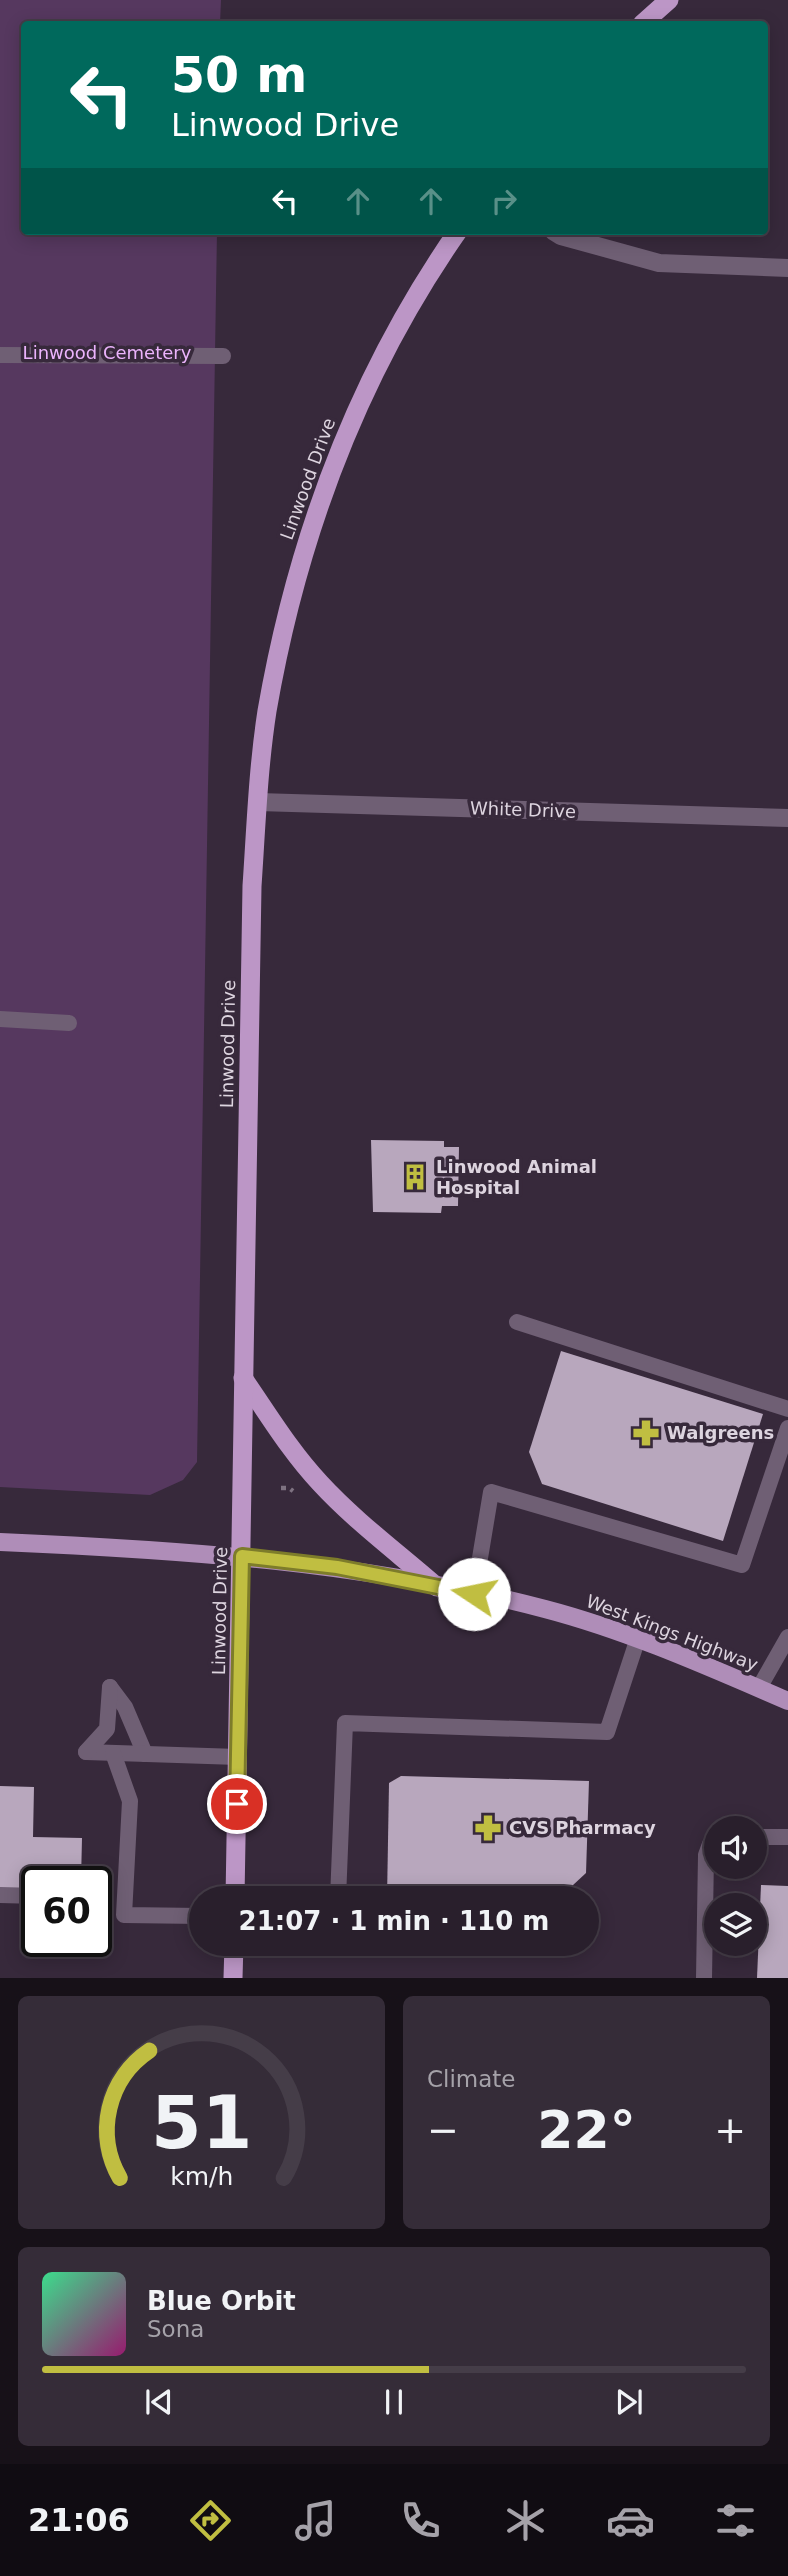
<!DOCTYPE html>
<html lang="en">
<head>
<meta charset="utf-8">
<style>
	body { margin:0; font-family:"DejaVu Sans",sans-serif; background:#352c38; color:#f1f3f6; height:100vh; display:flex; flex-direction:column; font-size:26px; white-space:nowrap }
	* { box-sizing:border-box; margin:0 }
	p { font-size:23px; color:#a5a2a9 }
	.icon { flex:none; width:38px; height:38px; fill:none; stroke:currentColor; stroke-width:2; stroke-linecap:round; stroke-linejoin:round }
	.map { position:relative; height:1978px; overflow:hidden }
	.side { display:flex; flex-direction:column; gap:18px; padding:18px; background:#171118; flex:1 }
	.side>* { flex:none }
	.guide { position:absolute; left:21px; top:21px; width:747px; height:214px; border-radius:7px; box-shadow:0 4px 18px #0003,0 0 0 2px #453d48; background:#00695c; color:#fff; overflow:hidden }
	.buttons { position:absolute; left:704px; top:1816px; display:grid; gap:14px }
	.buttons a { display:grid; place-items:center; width:63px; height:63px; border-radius:50%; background:#291f2c; box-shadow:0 4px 18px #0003,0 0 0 2px #453d48; font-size:35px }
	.speed { position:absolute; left:21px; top:1866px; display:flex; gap:14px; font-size:35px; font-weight:700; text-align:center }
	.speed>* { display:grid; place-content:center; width:91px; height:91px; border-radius:50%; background:#291f2c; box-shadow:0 4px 18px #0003,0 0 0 2px #453d48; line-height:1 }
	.speed .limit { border:4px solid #111; border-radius:10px; background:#fff; color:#111 }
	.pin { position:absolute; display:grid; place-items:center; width:60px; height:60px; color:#fff; margin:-30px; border:4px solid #fff; border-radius:50%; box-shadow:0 2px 7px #0007 }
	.me { position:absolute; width:77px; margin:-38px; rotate:281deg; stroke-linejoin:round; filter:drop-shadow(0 0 5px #0008) }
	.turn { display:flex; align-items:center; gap:24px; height:147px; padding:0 35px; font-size:32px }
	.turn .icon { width:91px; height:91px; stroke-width:2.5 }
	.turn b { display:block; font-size:49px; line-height:60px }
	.lanes { display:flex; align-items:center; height:66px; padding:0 35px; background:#0003; justify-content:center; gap:35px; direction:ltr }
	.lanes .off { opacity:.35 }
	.big { font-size:52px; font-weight:700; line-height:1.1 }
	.side .tile { flex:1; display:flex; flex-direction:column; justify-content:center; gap:10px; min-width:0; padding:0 24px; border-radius:10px; background:#352c38 }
	.side .dial { align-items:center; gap:0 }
	.dial svg { height:182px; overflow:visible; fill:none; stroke:#453d48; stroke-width:7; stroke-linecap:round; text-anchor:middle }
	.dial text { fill:#f1f3f6; stroke:none }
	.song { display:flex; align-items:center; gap:21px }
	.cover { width:84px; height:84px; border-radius:10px; background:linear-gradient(135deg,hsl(150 70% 55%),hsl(320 70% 35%)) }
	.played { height:7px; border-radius:4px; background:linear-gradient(90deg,#c0be41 55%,#453d48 55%) }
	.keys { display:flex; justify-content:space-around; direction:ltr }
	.heat { display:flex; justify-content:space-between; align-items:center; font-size:38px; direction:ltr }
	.side .tiles { flex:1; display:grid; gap:18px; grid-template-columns:1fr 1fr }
	.tile:last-child { grid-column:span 2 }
	.trip { position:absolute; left:189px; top:1886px; width:410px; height:70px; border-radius:35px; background:#291f2c; box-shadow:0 4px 18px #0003,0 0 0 2px #453d48; font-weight:700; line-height:70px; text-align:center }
	.tab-bar { display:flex; height:112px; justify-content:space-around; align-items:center; background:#100c12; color:#a5a2a9 }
	.tab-bar .icon { width:49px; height:49px }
	.tab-bar .active { color:#c0be41 }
	.tab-bar b { font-size:32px; color:#f1f3f6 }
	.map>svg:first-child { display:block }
</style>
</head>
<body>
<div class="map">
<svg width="788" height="1978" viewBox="0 0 788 1978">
	<rect width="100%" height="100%" fill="#37293b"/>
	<polygon fill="#56385f" points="0,0 221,0 220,24 24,24 24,231 217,231 197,1462 183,1480 150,1495 0,1487"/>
	<g fill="#b8a7bd">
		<polygon points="371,1140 444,1141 444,1147 459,1147 458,1206 442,1206 441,1213 373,1212"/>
		<polygon points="561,1351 763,1414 723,1541 542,1484 529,1452"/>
		<polygon points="401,1776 589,1781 586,1873 558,1899 387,1899 389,1783"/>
		<polygon points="0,1786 34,1787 33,1837 82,1838 81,1881 37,1881 37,1890 0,1889"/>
		<polygon points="761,1885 788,1886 788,1978 757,1978"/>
	</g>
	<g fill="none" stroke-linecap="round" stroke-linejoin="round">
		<polyline stroke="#7e7281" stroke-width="4.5" stroke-dasharray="5 5" stroke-linecap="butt" points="281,1488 289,1488 293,1491"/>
		<g stroke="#6f5f74" stroke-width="16">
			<polyline points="0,355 223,356"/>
			<polyline points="0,1019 69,1023"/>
			<polyline points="517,1322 788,1409"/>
			<polyline points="474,1594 491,1492 742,1565 788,1428"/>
			<polyline points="110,1687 125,1707 145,1754"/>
			<polyline points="759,1688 788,1637"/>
			<polyline points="86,1752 238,1757"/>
			<polyline points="86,1752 107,1729 110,1687"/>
			<polyline points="113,1753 130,1801 124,1915 201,1916"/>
			<polyline points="754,1837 788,1837"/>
			<polyline points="0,1895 37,1896"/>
			<polyline points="338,1899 345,1723 607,1732 638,1638"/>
			<polyline points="704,1978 706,1855 710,1844 716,1841"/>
		</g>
		<g stroke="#6f5f74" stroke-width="18">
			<polyline points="553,231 561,236 659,263 788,268"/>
			<polyline points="258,802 788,818"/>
		</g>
		<path stroke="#af8db8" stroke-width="18" d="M0,1542C185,1550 366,1562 545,1609C629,1631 709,1667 788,1701"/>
		<g stroke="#bc96c6" stroke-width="19">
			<polyline points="642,24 669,0"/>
			<path d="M243,1378C268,1414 290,1451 320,1483C355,1521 398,1553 437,1587"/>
			<path d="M235,1899L252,886C256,828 258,769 267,711C297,538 357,376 458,231"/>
			<polyline points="233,1978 234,1944"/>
		</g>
	</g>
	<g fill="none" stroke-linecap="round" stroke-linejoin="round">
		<g stroke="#7d7c2a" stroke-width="18">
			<polyline id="route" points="237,1804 242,1556 337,1567 474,1594"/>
		</g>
		<use href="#route" stroke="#c0be41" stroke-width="12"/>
	</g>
	<defs>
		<g id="building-bare" transform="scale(2.1)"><path d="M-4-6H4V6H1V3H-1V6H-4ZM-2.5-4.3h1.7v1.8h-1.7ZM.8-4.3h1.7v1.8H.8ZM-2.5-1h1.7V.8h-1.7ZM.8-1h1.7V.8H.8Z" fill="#c0be41" stroke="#37293b" stroke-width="2.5" paint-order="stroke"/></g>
		<g id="pharmacy-bare" transform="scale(2.1)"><path d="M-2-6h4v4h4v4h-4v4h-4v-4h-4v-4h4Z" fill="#c0be41" stroke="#37293b" stroke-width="2.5" paint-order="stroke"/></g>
	</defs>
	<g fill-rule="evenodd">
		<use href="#building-bare" x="415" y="1177"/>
		<use href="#pharmacy-bare" x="646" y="1433"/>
		<use href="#pharmacy-bare" x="488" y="1828"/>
	</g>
	<g text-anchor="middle" stroke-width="7" stroke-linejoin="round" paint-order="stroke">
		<g font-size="18" fill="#ebb3fc" stroke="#37293b">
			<text x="107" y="359">Linwood Cemetery</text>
		</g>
		<g font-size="18" fill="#ddd4df" stroke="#37293b">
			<text transform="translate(308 479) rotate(-70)" y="6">Linwood Drive</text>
			<text transform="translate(523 810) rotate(2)" y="6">White Drive</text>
			<text transform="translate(228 1044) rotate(-89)" y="6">Linwood Drive</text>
			<text transform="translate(220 1611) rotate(-89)" y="6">Linwood Drive</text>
			<text transform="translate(672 1633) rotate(21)" y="6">West Kings Highway</text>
		</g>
		<g font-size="18" font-weight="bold" fill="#ddd4df" stroke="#37293b" text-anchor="start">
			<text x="436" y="1173">Linwood Animal<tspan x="436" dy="21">Hospital</tspan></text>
			<text x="667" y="1439">Walgreens</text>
			<text x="509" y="1834">CVS Pharmacy</text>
		</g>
	</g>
</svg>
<div class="buttons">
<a><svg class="icon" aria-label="sound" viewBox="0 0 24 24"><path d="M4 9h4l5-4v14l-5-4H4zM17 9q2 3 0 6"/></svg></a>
<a><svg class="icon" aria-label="layers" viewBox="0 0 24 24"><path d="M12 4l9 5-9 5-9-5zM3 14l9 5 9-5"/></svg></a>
</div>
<div class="speed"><div class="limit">60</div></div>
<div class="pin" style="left:237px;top:1804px;background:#d93025"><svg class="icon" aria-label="arrive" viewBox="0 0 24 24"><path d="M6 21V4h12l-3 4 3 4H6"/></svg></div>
<svg class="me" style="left:474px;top:1594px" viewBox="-20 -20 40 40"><circle r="19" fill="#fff"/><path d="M0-13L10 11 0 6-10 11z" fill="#c0be41"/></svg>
<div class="trip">21:07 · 1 min · 110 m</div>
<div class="guide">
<div class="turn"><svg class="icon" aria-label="left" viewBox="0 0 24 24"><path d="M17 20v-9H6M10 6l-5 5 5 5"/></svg><div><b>50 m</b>Linwood Drive</div></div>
<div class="lanes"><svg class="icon" aria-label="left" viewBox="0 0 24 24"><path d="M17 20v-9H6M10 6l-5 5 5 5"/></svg><svg class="icon off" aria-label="ahead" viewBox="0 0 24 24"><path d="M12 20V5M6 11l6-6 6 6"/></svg><svg class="icon off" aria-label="ahead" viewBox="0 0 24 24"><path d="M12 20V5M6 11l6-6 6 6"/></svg><svg class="icon off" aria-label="right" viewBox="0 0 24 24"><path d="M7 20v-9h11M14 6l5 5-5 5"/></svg></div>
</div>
</div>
<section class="side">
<div class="tiles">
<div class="tile dial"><svg viewBox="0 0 100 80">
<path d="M14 69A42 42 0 1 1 86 69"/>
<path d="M14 69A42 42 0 0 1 27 13" stroke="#c0be41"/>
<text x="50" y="56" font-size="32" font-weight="700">51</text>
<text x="50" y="72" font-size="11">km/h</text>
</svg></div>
<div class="tile"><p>Climate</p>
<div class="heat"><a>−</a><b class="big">22°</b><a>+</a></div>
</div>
<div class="tile">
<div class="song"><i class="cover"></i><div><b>Blue Orbit</b><p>Sona</p></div></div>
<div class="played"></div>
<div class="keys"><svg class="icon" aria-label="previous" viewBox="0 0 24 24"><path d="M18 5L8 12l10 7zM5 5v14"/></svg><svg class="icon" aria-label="pause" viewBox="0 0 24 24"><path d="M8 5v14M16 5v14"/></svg><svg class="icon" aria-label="next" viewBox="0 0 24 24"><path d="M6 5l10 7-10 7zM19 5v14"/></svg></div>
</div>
</div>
</section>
<nav class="tab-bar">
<b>21:06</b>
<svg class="icon active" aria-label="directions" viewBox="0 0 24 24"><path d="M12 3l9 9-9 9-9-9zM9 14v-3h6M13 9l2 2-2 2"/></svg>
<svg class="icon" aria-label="music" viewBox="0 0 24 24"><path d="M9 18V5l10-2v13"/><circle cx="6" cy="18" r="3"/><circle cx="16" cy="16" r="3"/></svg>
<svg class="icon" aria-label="phone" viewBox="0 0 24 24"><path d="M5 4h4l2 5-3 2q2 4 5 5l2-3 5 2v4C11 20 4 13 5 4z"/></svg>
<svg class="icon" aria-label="climate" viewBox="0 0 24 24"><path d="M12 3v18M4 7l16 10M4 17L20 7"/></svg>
<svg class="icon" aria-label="car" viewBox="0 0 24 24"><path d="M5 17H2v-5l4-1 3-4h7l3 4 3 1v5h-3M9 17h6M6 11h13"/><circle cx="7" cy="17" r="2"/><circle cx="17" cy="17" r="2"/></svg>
<svg class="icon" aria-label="filters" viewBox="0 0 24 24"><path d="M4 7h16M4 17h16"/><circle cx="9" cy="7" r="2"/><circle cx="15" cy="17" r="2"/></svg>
</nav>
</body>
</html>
